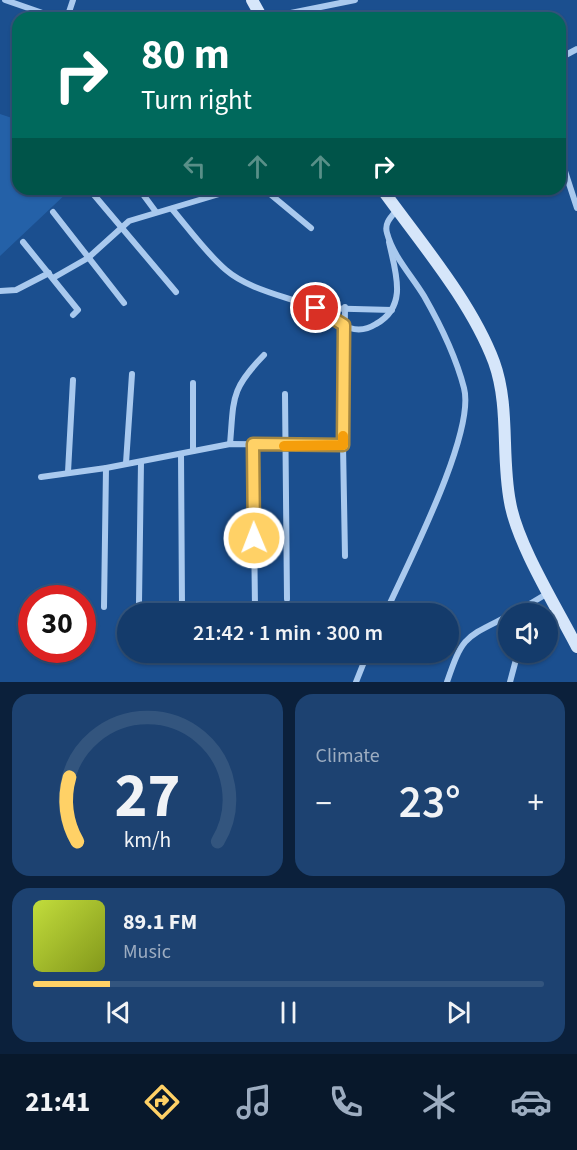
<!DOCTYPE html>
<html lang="en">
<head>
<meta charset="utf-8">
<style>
	body { margin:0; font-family:"Source Sans 3",sans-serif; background:#1d4271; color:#f1f3f6; height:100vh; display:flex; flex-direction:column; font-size:22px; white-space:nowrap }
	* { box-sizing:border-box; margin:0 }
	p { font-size:20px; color:#9dadc1 }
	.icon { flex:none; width:33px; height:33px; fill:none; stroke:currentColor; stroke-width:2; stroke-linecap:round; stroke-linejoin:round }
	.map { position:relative; height:682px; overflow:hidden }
	.side { display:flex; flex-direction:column; gap:12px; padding:12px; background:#0b203b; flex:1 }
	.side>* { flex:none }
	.banner { position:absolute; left:12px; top:12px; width:554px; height:183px; border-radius:18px; box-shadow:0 2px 4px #0004,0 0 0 2px #33557e; background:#00695c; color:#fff; overflow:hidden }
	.fabs { position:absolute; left:498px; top:603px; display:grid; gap:12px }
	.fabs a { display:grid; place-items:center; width:60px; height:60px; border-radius:50%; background:#143b6b; box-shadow:0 2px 4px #0004,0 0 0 2px #33557e; font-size:30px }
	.speed { position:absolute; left:18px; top:585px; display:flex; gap:12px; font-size:30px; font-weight:700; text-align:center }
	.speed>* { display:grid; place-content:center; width:78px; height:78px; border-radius:50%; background:#143b6b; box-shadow:0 2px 4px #0004,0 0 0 2px #33557e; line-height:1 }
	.speed .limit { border:9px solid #d22; background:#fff; color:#111 }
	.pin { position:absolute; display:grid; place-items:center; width:51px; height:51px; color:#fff; margin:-26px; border:3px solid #fff; border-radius:50%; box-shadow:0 2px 6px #0007 }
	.me { position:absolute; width:66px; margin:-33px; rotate:359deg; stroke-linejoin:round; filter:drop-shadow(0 0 4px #0008) }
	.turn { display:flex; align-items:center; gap:21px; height:126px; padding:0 30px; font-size:27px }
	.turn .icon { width:78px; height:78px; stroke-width:2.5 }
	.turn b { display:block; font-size:42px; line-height:51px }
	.lanes { display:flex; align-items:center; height:57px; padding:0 30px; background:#0003; justify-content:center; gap:30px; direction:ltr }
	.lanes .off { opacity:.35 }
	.big { font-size:45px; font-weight:600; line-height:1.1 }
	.side .card { flex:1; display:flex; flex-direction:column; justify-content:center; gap:9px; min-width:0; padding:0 21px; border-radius:18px; background:#1d4271 }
	.side .dial { align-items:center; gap:0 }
	.dial svg { height:156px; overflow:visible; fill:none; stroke:#33557e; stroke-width:7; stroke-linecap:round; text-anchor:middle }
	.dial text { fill:#f1f3f6; stroke:none }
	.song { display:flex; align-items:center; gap:18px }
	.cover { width:72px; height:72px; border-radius:9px; background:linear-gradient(135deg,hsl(70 70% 55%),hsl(70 70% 35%)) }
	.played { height:6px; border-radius:3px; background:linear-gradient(90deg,#ffd166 15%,#33557e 15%) }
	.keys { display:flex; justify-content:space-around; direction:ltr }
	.heat { display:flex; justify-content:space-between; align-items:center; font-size:33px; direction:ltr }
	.side .tiles { flex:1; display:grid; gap:12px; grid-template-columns:1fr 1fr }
	.card:last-child { grid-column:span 2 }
	.trip { position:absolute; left:117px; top:603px; width:342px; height:60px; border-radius:30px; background:#143b6b; box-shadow:0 2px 4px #0004,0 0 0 2px #33557e; font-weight:600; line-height:60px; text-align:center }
	.dock { display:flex; height:96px; justify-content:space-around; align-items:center; background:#08182b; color:#9dadc1 }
	.dock .icon { width:42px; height:42px }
	.dock .active { color:#ffd166 }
	.dock b { font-size:27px; color:#f1f3f6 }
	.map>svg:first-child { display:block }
</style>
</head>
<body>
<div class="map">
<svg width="577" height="682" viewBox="0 0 577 682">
	<rect width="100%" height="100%" fill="#1b4f8f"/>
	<polygon fill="#2461a8" points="0,114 18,120 18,189 71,189 0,256"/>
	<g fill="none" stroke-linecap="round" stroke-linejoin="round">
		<g stroke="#a9c9ee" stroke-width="6">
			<polyline points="5,0 57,18"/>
			<polyline points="67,18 73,0"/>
			<polyline points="266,18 355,0"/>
			<polyline points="560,58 577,49"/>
			<polyline points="560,156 577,208"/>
			<polyline points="89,189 176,292"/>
			<polyline points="139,189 156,212"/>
			<polyline points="264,189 311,228"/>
			<path d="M172,209C189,229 206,253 226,270C248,289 284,296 310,306C324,311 336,323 350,328C359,331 368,329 376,324C409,306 395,271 389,242"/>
			<polyline points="53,212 124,303"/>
			<polyline points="23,242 78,310 73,315"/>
			<polyline points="53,278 88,258 129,221 236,189"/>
			<polyline points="0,291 16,290 49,273"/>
			<polyline points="317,308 392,310"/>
			<polyline points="285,394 287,599"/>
			<path d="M230,444C234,398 230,390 264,355"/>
			<polyline points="253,444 255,608"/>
			<polyline points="193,451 193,383"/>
			<polyline points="181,454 182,606"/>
			<polyline points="126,463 132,374"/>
			<polyline points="68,472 73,380"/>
			<polyline points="41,477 106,468 230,444 343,445"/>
			<polyline points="345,556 343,445 345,307"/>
			<polyline points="139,603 141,462"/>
			<polyline points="104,607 106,468"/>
			<path d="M385,614C406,567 476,433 464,388C456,357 440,324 424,296C412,276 393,256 387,233C384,223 391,217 397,210"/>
			<polyline points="513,614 548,593"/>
			<polyline points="356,682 368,652"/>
			<path d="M447,682C463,635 465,638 508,616"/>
			<polyline points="510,682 518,652"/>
		</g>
		<g stroke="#d6e6fa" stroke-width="12">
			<polyline points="252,0 262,18"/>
			<path d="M382,189C420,242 471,301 494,362C510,406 501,456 510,502C517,544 557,608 577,647"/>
		</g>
	</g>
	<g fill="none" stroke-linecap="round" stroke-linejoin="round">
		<g stroke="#a68842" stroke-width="15">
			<polyline id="route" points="254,538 253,444 343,445 344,325 316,308"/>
		</g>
		<use href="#route" stroke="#ffd166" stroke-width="10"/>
		<polyline stroke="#f59e0b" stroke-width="10" points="284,446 343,445 343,436"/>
	</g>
</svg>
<div class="fabs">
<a><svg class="icon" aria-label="sound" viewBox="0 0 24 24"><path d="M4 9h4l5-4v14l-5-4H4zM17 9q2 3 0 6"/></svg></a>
</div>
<div class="speed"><div class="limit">30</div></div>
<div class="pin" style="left:316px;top:308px;background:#d93025"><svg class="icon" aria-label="arrive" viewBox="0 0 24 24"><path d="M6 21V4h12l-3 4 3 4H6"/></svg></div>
<svg class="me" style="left:254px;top:538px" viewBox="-20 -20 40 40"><circle r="17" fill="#ffd166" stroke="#fff" stroke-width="3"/><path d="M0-11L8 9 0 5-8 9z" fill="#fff"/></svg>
<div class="trip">21:42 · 1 min · 300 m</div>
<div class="banner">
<div class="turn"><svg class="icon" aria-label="right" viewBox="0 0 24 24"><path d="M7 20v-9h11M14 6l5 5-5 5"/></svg><div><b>80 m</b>Turn right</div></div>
<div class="lanes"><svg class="icon off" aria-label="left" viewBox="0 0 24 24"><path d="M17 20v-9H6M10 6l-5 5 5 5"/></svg><svg class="icon off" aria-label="ahead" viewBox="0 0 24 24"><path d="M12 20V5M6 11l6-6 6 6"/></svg><svg class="icon off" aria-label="ahead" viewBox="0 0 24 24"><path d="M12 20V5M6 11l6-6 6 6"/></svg><svg class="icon" aria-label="right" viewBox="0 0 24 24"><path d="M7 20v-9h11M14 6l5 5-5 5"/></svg></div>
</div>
</div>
<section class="side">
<div class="tiles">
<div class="card dial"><svg viewBox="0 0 100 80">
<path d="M14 69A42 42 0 1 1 86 69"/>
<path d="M14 69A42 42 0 0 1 10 36" stroke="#ffd166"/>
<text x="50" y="56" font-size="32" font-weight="700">27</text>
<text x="50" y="72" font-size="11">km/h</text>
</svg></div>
<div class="card"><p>Climate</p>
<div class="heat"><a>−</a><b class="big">23°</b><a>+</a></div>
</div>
<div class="card">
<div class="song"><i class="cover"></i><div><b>89.1 FM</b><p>Music</p></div></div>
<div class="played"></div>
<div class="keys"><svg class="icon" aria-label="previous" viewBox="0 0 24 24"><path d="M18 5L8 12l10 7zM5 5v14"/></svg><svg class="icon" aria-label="pause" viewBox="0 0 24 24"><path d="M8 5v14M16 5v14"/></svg><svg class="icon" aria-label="next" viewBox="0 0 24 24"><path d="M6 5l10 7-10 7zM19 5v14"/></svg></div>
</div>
</div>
</section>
<nav class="dock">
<b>21:41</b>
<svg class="icon active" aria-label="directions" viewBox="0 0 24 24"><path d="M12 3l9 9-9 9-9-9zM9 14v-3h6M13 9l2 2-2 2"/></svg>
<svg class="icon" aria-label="music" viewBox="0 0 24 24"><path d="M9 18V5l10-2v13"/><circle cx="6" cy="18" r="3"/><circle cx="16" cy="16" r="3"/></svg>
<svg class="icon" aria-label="phone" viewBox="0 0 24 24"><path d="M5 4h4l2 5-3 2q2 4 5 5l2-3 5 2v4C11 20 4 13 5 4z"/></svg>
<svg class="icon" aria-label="climate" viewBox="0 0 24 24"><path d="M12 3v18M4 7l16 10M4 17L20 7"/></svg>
<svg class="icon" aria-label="car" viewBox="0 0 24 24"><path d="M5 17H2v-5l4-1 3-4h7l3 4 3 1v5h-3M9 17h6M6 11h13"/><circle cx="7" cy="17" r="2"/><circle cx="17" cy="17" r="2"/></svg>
</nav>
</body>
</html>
